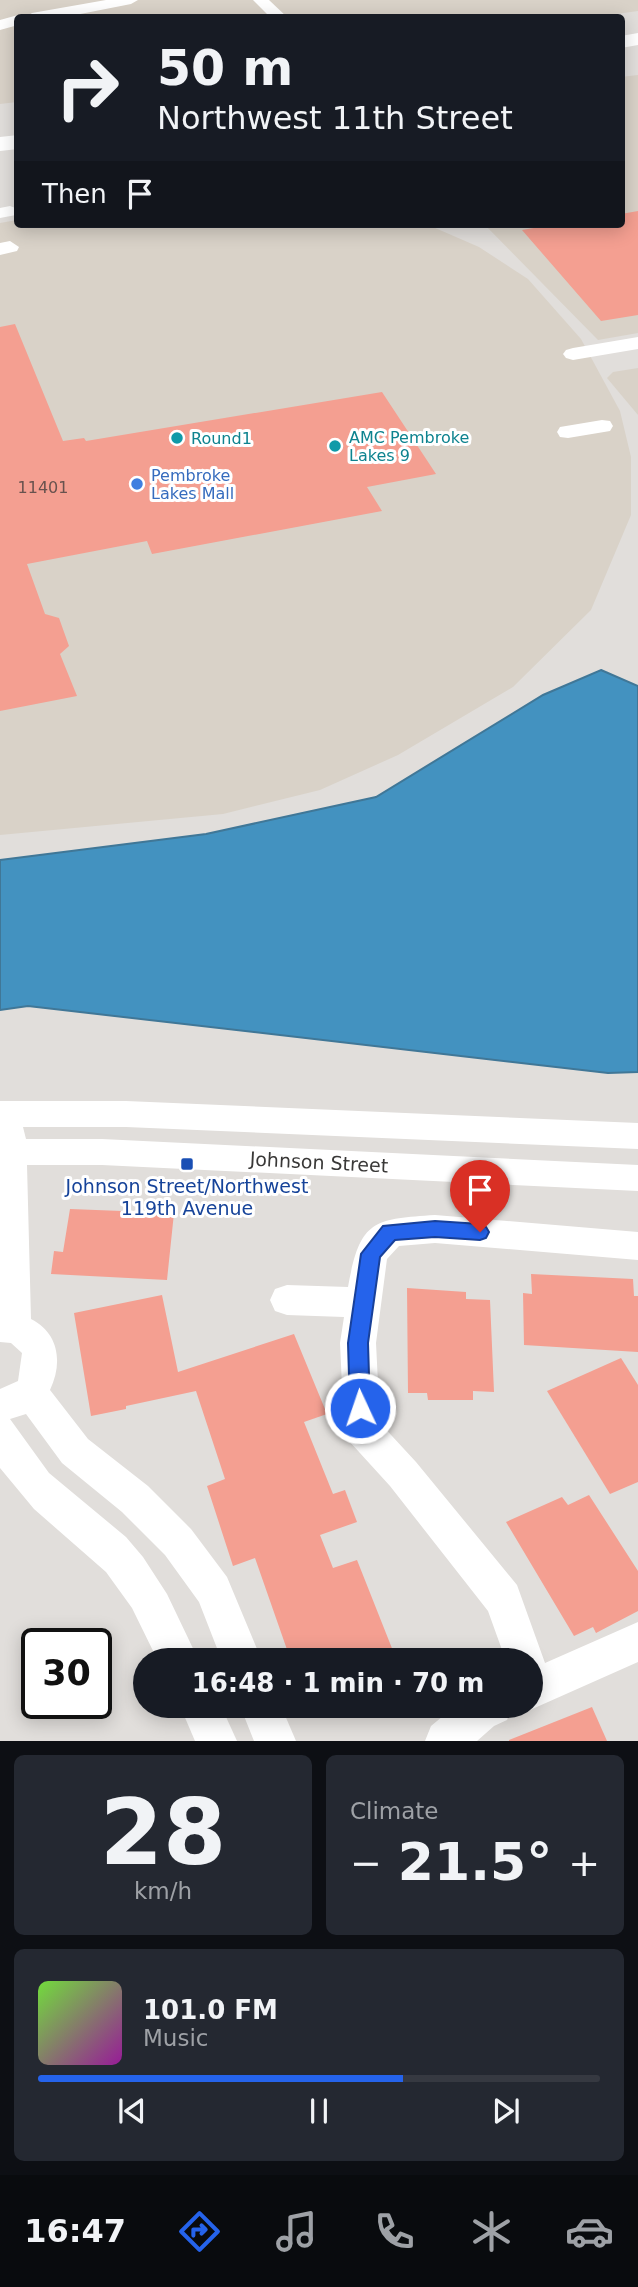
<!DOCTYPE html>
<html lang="en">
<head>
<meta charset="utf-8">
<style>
	body { margin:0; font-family:"DejaVu Sans",sans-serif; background:#242831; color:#f1f3f6; height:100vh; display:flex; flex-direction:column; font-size:26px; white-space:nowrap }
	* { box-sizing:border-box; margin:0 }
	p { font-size:23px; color:#9ea1a6 }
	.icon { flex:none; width:38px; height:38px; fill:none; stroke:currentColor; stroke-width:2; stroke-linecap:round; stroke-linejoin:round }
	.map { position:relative; height:1741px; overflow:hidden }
	.details { display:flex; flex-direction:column; gap:14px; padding:14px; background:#0d0f14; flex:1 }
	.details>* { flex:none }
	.banner { position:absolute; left:14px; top:14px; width:611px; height:214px; border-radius:7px; box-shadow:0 4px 18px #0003; background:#171b24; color:#f1f3f6; overflow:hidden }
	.speed { position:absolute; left:21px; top:1628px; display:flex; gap:14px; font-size:35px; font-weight:700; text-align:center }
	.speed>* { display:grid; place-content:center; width:91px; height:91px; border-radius:50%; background:#171b24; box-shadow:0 4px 18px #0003; line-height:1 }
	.speed .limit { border:4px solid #111; border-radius:10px; background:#fff; color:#111 }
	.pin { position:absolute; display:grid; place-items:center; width:60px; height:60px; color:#fff; margin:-72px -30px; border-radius:50% 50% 50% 0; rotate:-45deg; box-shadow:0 0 7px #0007 }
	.pin .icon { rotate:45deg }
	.me { position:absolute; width:77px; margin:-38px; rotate:357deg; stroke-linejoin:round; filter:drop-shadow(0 0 5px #0008) }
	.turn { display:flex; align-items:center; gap:24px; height:147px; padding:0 28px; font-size:32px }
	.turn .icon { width:91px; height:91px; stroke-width:2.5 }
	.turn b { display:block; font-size:49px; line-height:60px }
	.then { display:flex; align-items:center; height:66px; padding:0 28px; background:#0003; gap:14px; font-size:26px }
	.big { font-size:52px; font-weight:600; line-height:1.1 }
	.details .tile { flex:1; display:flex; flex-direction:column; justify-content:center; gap:10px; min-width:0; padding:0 24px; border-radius:10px; background:#242831 }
	.details .dial { align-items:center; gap:0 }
	.dial b { font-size:91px; line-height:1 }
	.song { display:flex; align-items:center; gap:21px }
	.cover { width:84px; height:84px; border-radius:10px; background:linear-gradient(135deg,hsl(100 70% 55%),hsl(300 70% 35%)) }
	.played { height:7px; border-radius:4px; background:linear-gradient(90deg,#2563eb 65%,#363941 65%) }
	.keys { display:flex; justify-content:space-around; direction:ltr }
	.heat { display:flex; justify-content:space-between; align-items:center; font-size:38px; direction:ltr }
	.details .tiles { flex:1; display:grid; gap:14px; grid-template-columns:1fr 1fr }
	.tile:last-child { grid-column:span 2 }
	.trip { position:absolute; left:133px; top:1648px; width:410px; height:70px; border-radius:35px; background:#171b24; box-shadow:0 4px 18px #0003; font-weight:600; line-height:70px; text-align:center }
	.dock { display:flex; height:112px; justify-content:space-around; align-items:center; background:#090b0e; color:#9ea1a6 }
	.dock .icon { width:49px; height:49px }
	.dock .active { color:#2563eb }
	.dock b { font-size:32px; color:#f1f3f6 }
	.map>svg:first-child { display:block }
</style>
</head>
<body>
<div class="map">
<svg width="638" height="1741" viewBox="0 0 638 1741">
	<rect width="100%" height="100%" fill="#e1dedb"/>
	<g fill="#d9d2c8">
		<polygon points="0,0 638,0 638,11 587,18 18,18 17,102 0,104"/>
		<polygon points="638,75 638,333 598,340 484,224 621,224 621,77"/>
		<polygon points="17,220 18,224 426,224 479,247 528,279 581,339 620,411 631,457 631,515 591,610 513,687 398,755 320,790 223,814 0,835 0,223"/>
		<polygon points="638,368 638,415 607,378 613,372"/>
	</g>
	<polygon fill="#4392c0" stroke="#407797" stroke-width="2" points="601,670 638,686 638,1072 608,1073 28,1006 0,1010 0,860 206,834 376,797 543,695"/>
	<g fill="#f49f91">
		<polygon points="638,211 638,315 601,321 522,230 557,224 621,224 621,214"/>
		<polygon points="15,324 63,441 84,438 86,441 382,392 436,474 367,487 382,511 152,554 147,541 27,564 45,614 59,618 69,646 60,654 77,696 0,711 0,327"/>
		<polygon points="70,1209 174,1213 167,1280 51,1274 54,1251 63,1252"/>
		<polygon points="531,1274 633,1279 634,1296 638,1296 638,1352 524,1345 523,1293 532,1294"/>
		<polygon points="407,1288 466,1292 466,1299 490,1300 494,1392 473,1391 473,1400 428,1400 427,1393 408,1393"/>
		<polygon points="162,1295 178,1372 294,1334 327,1414 304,1422 333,1494 345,1490 357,1522 320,1535 333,1568 357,1560 397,1661 291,1661 255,1558 233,1566 207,1486 225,1479 196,1391 126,1406 126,1409 91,1416 74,1313"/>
		<polygon points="621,1358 638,1385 638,1482 610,1494 547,1391"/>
		<polygon points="589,1495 638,1571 638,1611 596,1633 593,1627 574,1636 506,1522 562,1497 568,1505"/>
		<polygon points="592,1707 607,1741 509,1741 509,1740"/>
	</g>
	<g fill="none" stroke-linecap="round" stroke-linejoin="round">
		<g fill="#fff" fill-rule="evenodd">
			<polygon points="106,0 138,0 131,4 60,18 25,18 32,13"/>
			<polygon points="253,0 269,0 288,18 271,18"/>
			<polygon points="18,15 24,18 18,18 18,25 0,30 0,20"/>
			<polygon points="10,206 18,209 16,215 0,218 0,208"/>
			<polygon points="10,241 19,247 17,251 0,255 0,243"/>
			<polygon points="638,337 638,349 573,360 566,358 563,354 566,350 573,348"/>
			<polygon points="602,420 610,421 613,426 610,431 568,438 560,437 557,432 560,427"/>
			<path d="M0,1101H126L638,1123V1149L126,1127H23L26,1139H102L638,1165V1191L102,1165H27L31,1319C59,1333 63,1363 50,1390L88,1439L148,1486L191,1529L227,1577L262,1661H222L199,1602L165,1555L122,1512L62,1463L26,1414L10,1419L49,1473L126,1537L143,1557L167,1594L199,1661H158L132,1608L106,1572L34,1509L0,1468V1389L18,1381L22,1353L11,1343L0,1342Z"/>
			<path d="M435,1215L638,1232V1260L435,1243L399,1246L387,1259L376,1343L380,1423L416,1462L517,1585L545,1663L638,1622V1662L530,1710L521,1706H530V1661H506L488,1611L390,1486L349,1441L344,1429L340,1343L344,1317L287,1315L275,1311L270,1300L275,1289L287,1285L348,1287C360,1221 372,1219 435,1215Z"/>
			<polygon points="180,1706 221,1706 237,1741 195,1741"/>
			<polygon points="240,1706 281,1706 296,1741 254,1741"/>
			<polygon points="455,1706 513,1706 507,1720 494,1726 477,1741 425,1741 431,1726"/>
		</g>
		<g fill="#fff" fill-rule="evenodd">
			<polygon points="638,33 638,45 621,48 621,36"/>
			<polygon points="18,135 18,149 0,151 0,137"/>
		</g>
	</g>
	<polygon fill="#2563eb" stroke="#184099" stroke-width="2" points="435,1221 480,1224 486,1227 489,1232 486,1238 480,1240 435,1237 395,1240 380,1257 368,1343 370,1408 367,1415 360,1417 353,1415 350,1408 348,1343 361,1254 383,1226"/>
	<g fill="#0f9aa8" stroke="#fff" stroke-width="2.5">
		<circle cx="177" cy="438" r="7"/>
		<circle cx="335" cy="446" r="7"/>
	</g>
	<circle fill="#3f7fe0" stroke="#fff" stroke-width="2.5" cx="137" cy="484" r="7"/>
	<rect fill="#1a4fb4" stroke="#fff" stroke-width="2.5" x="180" y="1157" width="14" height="14" rx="3.5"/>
	<g text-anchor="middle" stroke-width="6" stroke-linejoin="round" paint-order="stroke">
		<g font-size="16" fill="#0d838f" stroke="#fff" text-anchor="start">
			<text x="349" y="443">AMC Pembroke<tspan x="349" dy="18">Lakes 9</tspan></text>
			<text x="191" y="444">Round1</text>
		</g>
		<g font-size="16" fill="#366cbe" stroke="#fff" text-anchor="start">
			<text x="151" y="481">Pembroke<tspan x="151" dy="18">Lakes Mall</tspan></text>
		</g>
		<g font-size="16" fill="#68524e">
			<text x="43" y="493">11401</text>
		</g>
		<g font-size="19" fill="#393837" stroke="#fff">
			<text transform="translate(319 1162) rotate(3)" y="7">Johnson Street</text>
		</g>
		<g font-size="19" fill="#164399" stroke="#fff">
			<text x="187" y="1193">Johnson Street/Northwest<tspan x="187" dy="22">119th Avenue</tspan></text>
		</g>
	</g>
</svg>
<div class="speed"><div class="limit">30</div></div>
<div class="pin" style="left:480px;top:1232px;background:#d93025"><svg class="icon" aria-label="arrive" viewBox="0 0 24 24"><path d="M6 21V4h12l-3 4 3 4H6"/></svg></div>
<svg class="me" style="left:360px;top:1408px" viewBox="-20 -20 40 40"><circle r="17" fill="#2563eb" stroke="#fff" stroke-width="3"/><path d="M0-11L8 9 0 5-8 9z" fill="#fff"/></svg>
<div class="trip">16:48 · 1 min · 70 m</div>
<div class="banner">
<div class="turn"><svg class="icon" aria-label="right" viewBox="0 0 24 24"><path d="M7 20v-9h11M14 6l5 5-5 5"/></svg><div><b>50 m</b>Northwest 11th Street</div></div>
<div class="then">Then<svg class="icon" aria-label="arrive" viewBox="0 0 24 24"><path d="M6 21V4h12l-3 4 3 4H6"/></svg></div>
</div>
</div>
<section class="details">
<div class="tiles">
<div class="tile dial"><b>28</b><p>km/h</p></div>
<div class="tile"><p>Climate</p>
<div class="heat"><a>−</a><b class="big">21.5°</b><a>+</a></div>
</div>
<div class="tile">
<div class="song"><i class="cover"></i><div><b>101.0 FM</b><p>Music</p></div></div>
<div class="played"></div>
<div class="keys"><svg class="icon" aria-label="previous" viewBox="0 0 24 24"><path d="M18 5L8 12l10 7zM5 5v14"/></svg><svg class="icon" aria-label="pause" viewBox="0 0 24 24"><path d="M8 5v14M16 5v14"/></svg><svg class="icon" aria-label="next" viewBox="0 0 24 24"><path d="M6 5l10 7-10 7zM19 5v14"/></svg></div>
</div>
</div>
</section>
<nav class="dock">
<b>16:47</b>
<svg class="icon active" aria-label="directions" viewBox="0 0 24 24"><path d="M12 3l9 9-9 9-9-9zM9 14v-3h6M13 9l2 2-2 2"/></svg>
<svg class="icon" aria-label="music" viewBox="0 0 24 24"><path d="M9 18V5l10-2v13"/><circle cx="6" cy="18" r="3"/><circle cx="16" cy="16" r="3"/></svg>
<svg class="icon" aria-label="phone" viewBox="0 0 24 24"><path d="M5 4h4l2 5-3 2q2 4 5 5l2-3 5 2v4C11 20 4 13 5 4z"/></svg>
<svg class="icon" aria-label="climate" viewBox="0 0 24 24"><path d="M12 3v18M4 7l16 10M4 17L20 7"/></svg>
<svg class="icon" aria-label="car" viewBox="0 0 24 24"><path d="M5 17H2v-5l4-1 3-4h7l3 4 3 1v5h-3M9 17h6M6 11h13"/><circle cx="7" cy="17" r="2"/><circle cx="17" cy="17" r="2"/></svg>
</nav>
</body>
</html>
